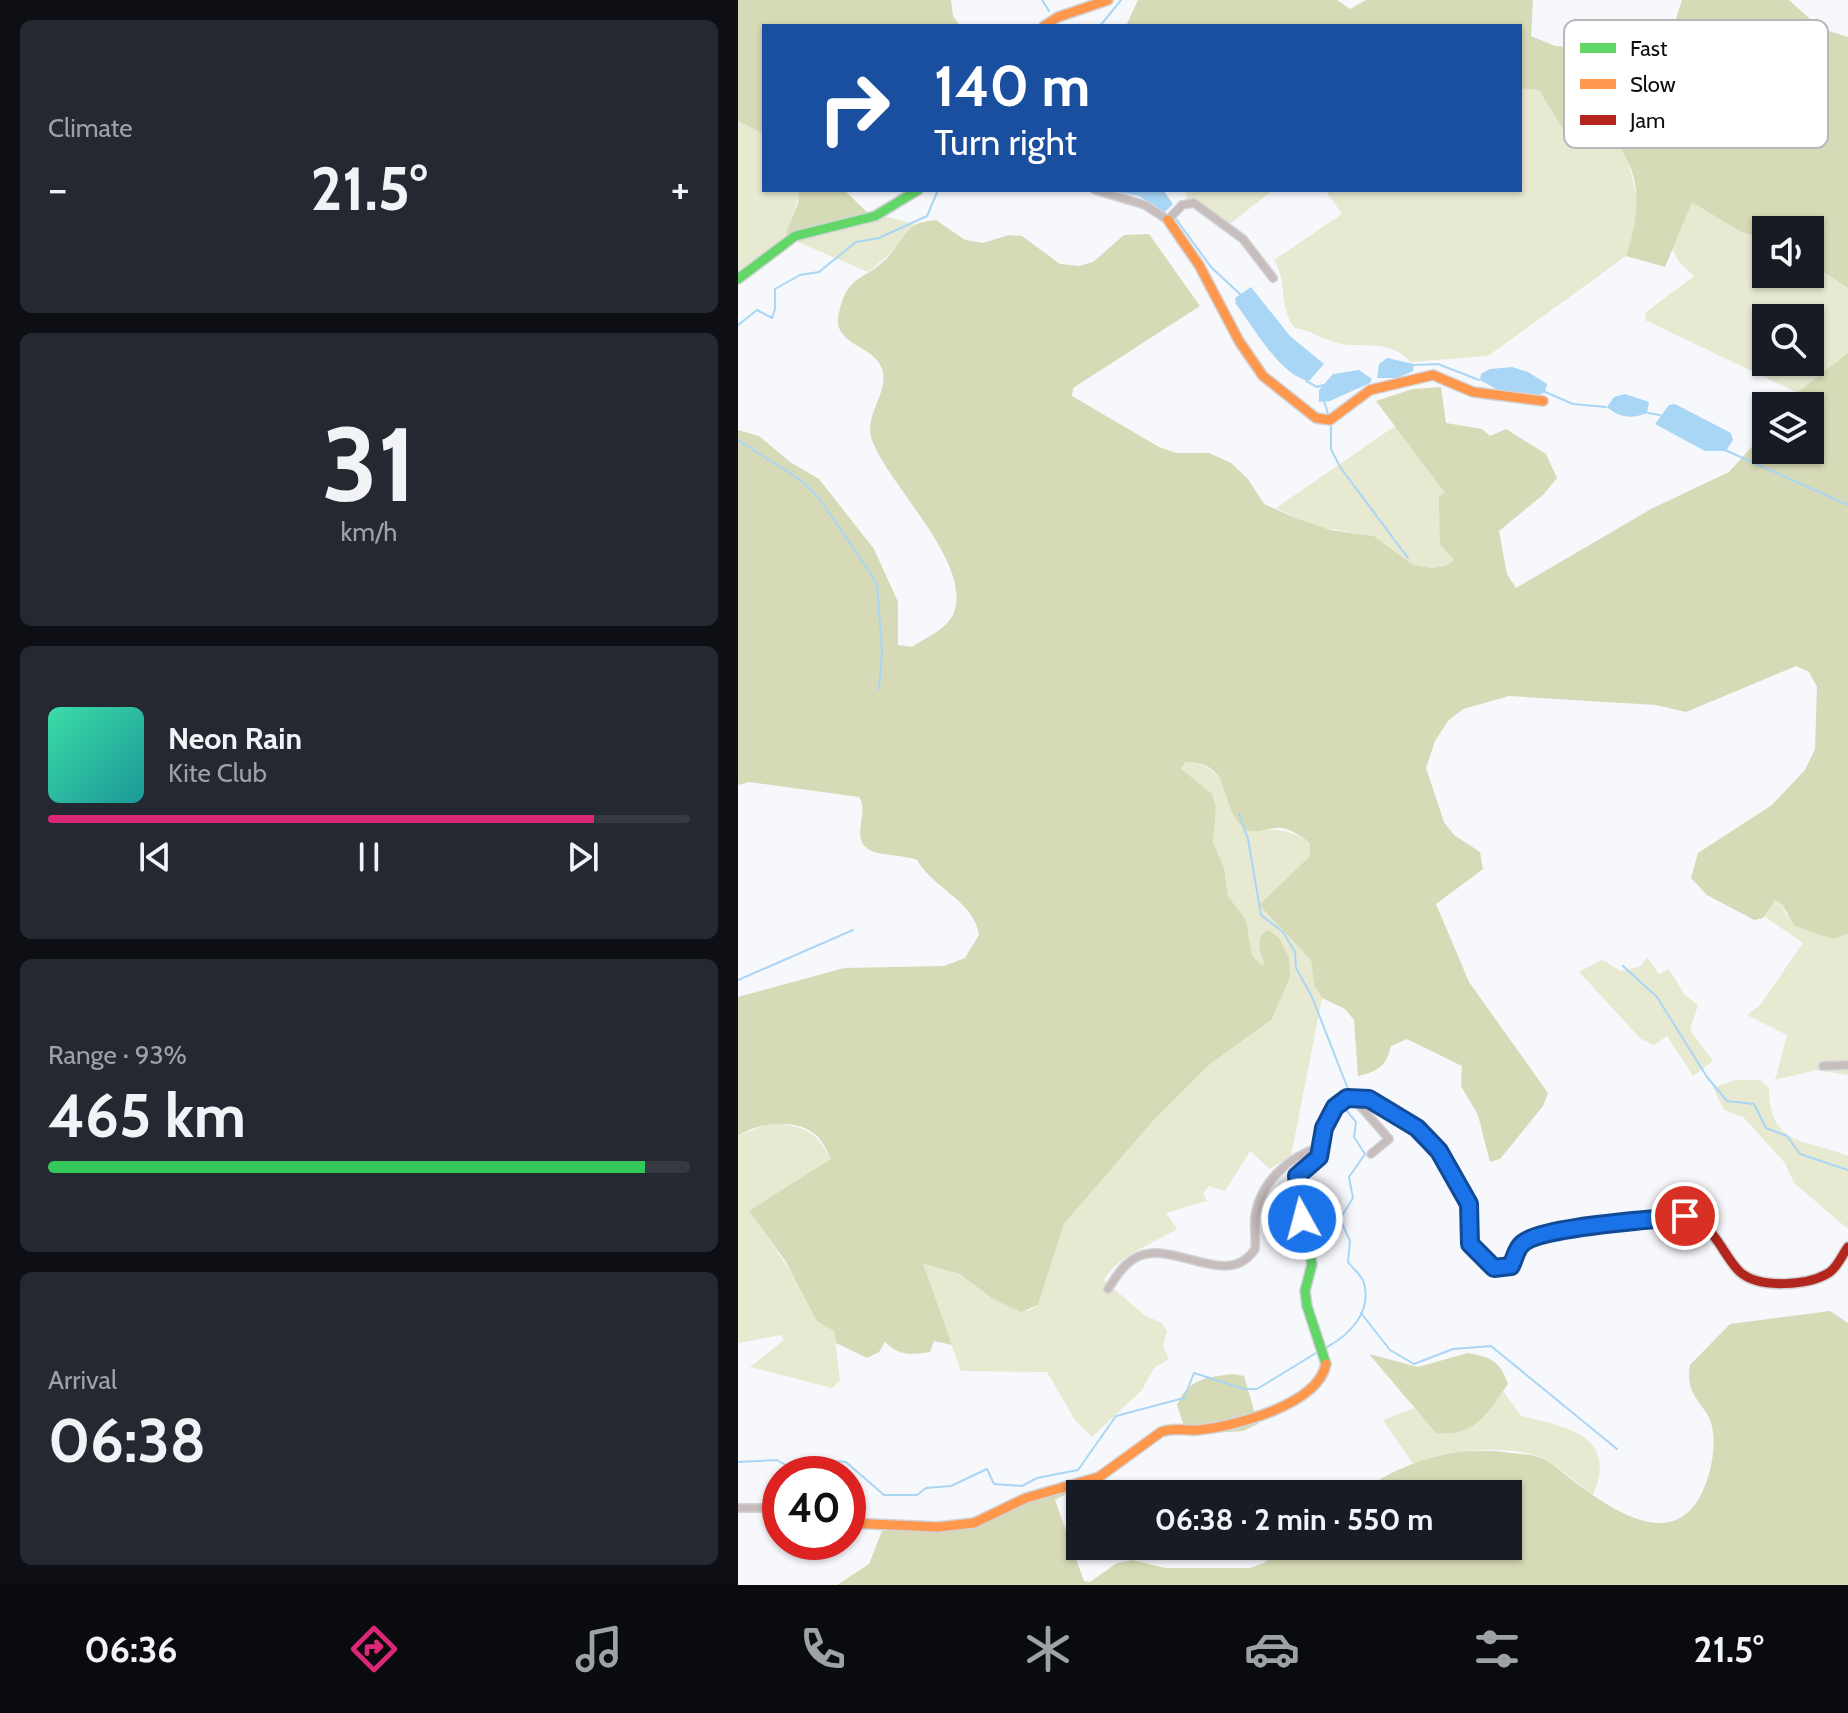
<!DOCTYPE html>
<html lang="en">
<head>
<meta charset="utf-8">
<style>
	body { margin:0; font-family:Cabin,sans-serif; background:#242831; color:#f1f3f6; height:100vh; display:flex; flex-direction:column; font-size:30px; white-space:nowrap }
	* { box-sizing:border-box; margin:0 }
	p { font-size:26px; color:#9ea1a6 }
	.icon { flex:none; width:44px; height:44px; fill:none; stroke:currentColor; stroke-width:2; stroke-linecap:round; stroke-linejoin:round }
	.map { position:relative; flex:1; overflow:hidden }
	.details { display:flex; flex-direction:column; gap:20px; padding:20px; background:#0d0f14; width:738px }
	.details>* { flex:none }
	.banner { position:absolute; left:24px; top:24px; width:760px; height:168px; border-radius:0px; box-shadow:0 2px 6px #0004; background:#1a4fa0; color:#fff; overflow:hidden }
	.controls { position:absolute; left:1014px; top:216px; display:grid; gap:16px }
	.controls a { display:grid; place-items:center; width:72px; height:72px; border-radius:0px; background:#171b24; box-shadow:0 2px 6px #0004; font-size:40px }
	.speed { position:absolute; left:24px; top:1456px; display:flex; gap:16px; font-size:40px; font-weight:700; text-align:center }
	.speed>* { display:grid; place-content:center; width:104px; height:104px; border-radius:50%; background:#171b24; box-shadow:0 2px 6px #0004; line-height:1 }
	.speed .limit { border:12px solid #d22; background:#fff; color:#111 }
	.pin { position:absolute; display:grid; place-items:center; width:68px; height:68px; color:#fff; margin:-34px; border:4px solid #fff; border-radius:50%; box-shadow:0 2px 8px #0007 }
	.me { position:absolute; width:88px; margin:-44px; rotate:353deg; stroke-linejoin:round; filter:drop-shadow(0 0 6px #0008) }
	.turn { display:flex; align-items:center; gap:28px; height:168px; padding:0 40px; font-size:36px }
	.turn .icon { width:104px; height:104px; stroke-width:2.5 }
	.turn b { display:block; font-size:56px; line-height:68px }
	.big { font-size:60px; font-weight:700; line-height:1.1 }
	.details .card { flex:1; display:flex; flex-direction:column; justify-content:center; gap:12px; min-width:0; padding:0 28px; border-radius:12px; background:#242831 }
	.details .dial { align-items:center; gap:0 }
	.dial b { font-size:104px; line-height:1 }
	.song { display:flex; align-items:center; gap:24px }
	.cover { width:96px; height:96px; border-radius:12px; background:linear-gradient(135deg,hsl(160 70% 55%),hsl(180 70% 35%)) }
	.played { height:8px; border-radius:4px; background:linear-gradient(90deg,#db2777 85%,#363941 85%) }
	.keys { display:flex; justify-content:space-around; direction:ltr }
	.heat { display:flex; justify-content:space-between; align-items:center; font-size:44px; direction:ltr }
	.charge { height:12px; border-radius:6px; background:linear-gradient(90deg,#34c759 93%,#363941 0) }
	.trip { position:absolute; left:328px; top:1480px; width:456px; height:80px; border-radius:0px; background:#171b24; box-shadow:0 2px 6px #0004; font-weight:700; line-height:80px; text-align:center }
	.tabs { display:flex; height:128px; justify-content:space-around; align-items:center; background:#090b0e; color:#9ea1a6 }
	.tabs .icon { width:56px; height:56px }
	.tabs .active { color:#db2777 }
	.tabs b { font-size:36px; color:#f1f3f6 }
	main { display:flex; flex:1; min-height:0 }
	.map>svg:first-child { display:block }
</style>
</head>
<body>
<main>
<section class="details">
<div class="card"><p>Climate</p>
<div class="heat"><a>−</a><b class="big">21.5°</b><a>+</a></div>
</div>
<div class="card dial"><b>31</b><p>km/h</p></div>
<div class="card">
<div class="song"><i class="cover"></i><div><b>Neon Rain</b><p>Kite Club</p></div></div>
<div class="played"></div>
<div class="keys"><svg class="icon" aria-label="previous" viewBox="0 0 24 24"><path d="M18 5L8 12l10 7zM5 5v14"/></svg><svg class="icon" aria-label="pause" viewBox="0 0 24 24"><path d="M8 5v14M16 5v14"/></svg><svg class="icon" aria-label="next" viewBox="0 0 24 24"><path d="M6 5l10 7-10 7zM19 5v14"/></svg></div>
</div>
<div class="card"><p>Range · 93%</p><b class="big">465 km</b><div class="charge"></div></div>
<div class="card"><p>Arrival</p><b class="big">06:38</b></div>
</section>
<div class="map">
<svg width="1110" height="1585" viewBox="0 0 1110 1585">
	<rect width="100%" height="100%" fill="#f6f8fc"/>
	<g fill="#e7e9d1" fill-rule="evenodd">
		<path d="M783,87L801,90L823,126L864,147L879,142L889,155L900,204L898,227L888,256L750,356L672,362C649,335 622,352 593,341C579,336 572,330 557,328C540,307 550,281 536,260L604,214L587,190H782Z"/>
		<polygon points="0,121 26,134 26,190 62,192 49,232 142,215 176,224 160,247 130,272 46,236 32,250 0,271"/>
		<polygon points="447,190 535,190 488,227 449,198"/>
		<path d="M954,201L1003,232L1028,239V274H1072V263L1110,288V353L1060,393L907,320L908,312L956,276L941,262L934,249ZM1028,318H1072V362H1028Z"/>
		<polygon points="657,426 707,493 716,560 707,566 693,568 674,564 636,536 575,526 538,508"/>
		<path d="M448,762C483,763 490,794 500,822C529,837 541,821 572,843V856L521,905L573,960L576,985L584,998L553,1156L532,1169L512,1151L487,1191L471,1186L465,1193L469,1201L428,1213L439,1229C416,1243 379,1256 366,1280L406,1315L424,1323L429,1332L425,1346L431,1359L417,1367L403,1391L354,1437L337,1420L309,1372L223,1371L184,1264L220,1274L255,1299L291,1311L300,1305L326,1224L413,1123L471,1065L534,1019L552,977L526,962L524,967L514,955L508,920L490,896L486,867L475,843L478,808L446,775L443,770Z"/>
		<polygon points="1037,900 1044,904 1048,914 1104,937 1110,934 1110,1075 1079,1070 1037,1080 1049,1035 1009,1015 1022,1005 1065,943 1026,916"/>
		<polygon points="909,957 921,974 931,969 946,994 960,1005 952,1030 975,1061 955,1076 929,1036 916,1045 903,1039 841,972 864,960 883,971 903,966"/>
		<path d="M998,1080H1022L1031,1088C1032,1147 1065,1138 1110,1156V1229L1056,1183L1047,1163L1005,1117L986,1110L975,1088Z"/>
		<path d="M35,1122C67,1129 77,1128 93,1160L12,1211L89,1326L96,1331L102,1380L94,1388L12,1367L46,1340L43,1335L0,1343V1136Z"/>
		<path d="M765,1391L783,1416C827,1427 881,1434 855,1495C839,1484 822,1466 804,1458C771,1444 707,1449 675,1464L645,1420L676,1408L698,1432L756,1403Z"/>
	</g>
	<g fill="#d7dab6">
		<polygon points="0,0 213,0 215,16 222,26 26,26 26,134 0,121"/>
		<path d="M400,0H599L612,9L628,0H795L793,36L817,46L861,49L906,20L932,24L938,19L944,0H1051L1082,28L1110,37V288L1072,263V230H1028V239L1003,232L954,202L927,267L888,256C901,219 906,175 878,143L864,147L841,145L823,126L801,90L782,88V26H388Z"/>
		<polygon points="61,190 106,190 136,219 62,235 48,233 60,203"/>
		<path d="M198,220L227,240L245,243L271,235L284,236L322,264L341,266L355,262L386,235L411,234L462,306L335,388L334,396L421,447L438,453H471L493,463L510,479L526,504L560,519L593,530L636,536L674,564L693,568L707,566L716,560L702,544L701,496L707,493L638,401L675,389L703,387L708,423L744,429L752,436L768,429L808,454L819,478L806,494L761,531L769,574L778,588L913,509L991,472L1028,431V450H1072V406H1048L1059,393L1110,353V934L1095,939L1057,926L1044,904L1037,900L1025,918L1016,920L969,895L953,878L960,853L1034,805L1067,770L1077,749L1079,687L1071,672L1058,666L948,712L918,705L771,696L725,709L710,721L697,741L688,768L706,822L716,835L742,852L745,869L698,904L731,982L810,1093L805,1106L762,1159L752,1162L740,1115L723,1086L724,1066L669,1039L653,1046C648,1067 640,1071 620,1076L616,1020L607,1009L584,998L576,985L573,960L521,905L572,856V843C563,836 554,830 544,828C528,826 514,839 502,824C481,800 494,763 448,762L443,769L474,794L478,808L475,843L486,867L490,896L508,920L514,955L524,966L526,962L521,948L523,935L530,930L541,938L551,957L552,977L534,1019L471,1065L413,1123L326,1224L300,1305L283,1312L255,1299L221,1274L185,1264L214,1345L196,1341L192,1352C173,1355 161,1356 147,1342L141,1352L129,1358L98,1343L96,1331L79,1321L48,1262L11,1211L93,1159C89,1152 86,1143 80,1137C61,1117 20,1122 0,1136V997L106,968L206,966L227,958L241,935C237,902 195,888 179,860C165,855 144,855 136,852C108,841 133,815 121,797L11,782L0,785V430L21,436L52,462L81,479L136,549L160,602V645L174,647C187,638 211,628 216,612C234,563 151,486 134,440C125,414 152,393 144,369C136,347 110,348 101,328C98,320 101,313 103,305C112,275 128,279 148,259C158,249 165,235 175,226C180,222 191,221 198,220Z"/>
		<path d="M1092,1311L1110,1323V1585H99L131,1564L144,1531L244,1526L280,1501L319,1489L328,1494L317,1500L346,1581L352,1582L379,1563L395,1560L427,1568H512L526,1563L547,1546H770V1494H618C666,1462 714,1444 773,1453C782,1454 794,1454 803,1458C815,1462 827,1475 838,1483C885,1518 947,1556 971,1474C976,1456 979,1430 969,1414C957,1396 948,1389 952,1365L992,1324Z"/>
		<path d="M730,1353C753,1357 762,1361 770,1384C749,1413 738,1437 698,1433L631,1354L680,1367Z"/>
		<path d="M495,1374L506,1376L520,1424L505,1431L449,1435L439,1405C450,1379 468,1377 495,1374Z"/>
	</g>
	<g fill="#aad6f6">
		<polygon points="370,190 425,190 435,204 426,213 401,196"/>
		<path d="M513,287L552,336L586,364L571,381C543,377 514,325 498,304L497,298Z"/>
		<polygon points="649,358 676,364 675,371 660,378 639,378 641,364"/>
		<polygon points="774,367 790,372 809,384 807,392 801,395 760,390 742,380 743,374 752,369"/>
		<polygon points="621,370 634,379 632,383 592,401 581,402 581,390 595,374"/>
		<path d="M887,394L911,402L909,413C894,419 881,418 869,407L876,397Z"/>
		<polygon points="937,404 993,433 995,440 988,451 967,451 917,424 931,405"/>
	</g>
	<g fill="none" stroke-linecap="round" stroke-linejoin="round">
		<g stroke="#aad6f6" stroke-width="2">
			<polyline points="304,0 311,11"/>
			<polyline points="362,26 383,0"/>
			<polyline points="438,219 473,267 503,295"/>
			<polyline points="0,325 19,310 34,318 37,309 37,289 62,275 81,272 118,242 141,238 189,216 200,190"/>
			<polyline points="676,365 700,364 741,380"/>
			<polyline points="568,381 579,387 585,385"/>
			<polyline points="805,391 835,404 868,407"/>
			<polyline points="586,401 591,417"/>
			<polyline points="910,413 922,415"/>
			<polyline points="593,425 593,449 602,467 670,558"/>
			<polyline points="0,440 64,481 81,498 135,577 139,586 144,652 141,689"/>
			<polyline points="987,450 1110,505"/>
			<polyline points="501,814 510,839 523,915 545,932 557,952 558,968 574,997 612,1094"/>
			<polyline points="885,966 919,997 969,1077 989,1101 1016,1104 1028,1128 1049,1136 1062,1154 1110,1170"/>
			<polyline points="0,980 115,930"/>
			<polyline points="623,1313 652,1350 676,1364 715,1349 753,1346 879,1449"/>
			<path d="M589,1347C611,1335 634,1313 626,1283C624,1275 615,1269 610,1262L612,1241L602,1219L615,1198L611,1177L627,1154L616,1137L618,1122L608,1110L610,1102"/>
			<polyline points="0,1462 39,1460 61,1473 93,1461 108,1462 146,1495 179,1495 188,1488 213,1486 249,1469 256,1484 284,1486 299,1478 340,1470 378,1416 446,1398 456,1373 506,1389 519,1389 578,1353"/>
		</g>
		<g stroke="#d1d3d6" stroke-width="10">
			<g id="street">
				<polyline points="357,190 407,205 430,220 444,205 456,203 505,239 535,278"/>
				<polyline points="1085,1066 1110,1065"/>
				<polyline points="616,1099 651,1139 633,1154"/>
				<path d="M370,1289C377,1279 383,1267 394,1260C432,1234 488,1293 517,1249C518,1238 516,1228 517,1217C522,1182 551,1156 583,1147"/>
				<polyline points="0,1508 42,1508"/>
			</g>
		</g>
		<g stroke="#d1d3d6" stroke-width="12">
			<g id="fast">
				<polyline points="0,279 57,236 137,216 180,190"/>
				<polyline points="588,1364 569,1306 567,1291 574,1264 558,1183 559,1176 581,1157 586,1128 597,1107 609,1098 631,1099 679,1128 701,1151 731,1204 732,1244 756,1268 773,1266 788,1240 883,1223"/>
			</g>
		</g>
		<g stroke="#d1d3d6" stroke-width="12">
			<g id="slow">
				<polyline points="306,26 320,17 370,0"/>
				<polyline points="430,220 461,265 501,341 525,376 578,418 592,420 632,390 695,375 735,392 805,401"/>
				<path d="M110,1523L200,1527L236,1523L288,1498L361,1477L423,1432C436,1427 447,1431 460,1430C497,1426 580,1405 588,1364"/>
			</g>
		</g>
		<g stroke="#d1d3d6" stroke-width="12">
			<path id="jam" d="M883,1223C904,1221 937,1212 957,1221C979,1230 986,1257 1002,1272C1021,1289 1071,1286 1092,1272C1100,1266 1104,1255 1110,1247"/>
		</g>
		<use href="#street" stroke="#c6bdbc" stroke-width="7"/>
		<use href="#fast" stroke="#63d668" stroke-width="9"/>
		<use href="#slow" stroke="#ff974d" stroke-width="9"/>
		<use href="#jam" stroke="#b3261e" stroke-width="9"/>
	</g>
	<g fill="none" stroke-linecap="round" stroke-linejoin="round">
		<g stroke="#114b97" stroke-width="20">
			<path id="route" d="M564,1219L559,1176L581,1157L586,1128L597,1107L609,1098L631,1099L679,1128L701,1151L731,1204L732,1244L756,1268L773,1266C777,1258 778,1249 784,1244C801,1226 917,1220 947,1216"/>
		</g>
		<use href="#route" stroke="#1a73e8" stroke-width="14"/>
	</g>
	<rect x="826" y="20" width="264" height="128" rx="12" fill="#fff" stroke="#b6b7b8" stroke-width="2"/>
	<rect x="842" y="43" width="36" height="10" fill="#63d668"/>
	<rect x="842" y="79" width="36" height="10" fill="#ff974d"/>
	<rect x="842" y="115" width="36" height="10" fill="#b3261e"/>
	<g font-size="22" fill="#0c0e11">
		<text x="892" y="56">Fast</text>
		<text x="892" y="92">Slow</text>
		<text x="892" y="128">Jam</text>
	</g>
</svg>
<div class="controls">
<a><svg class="icon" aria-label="sound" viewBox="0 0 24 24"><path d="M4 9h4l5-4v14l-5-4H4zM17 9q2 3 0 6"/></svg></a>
<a><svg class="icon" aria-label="search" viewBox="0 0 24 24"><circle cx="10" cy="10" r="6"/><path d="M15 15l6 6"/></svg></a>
<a><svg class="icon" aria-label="layers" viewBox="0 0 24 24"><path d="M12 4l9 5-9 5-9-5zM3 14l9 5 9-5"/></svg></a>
</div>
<div class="speed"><div class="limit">40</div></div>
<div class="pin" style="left:947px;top:1216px;background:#d93025"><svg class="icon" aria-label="arrive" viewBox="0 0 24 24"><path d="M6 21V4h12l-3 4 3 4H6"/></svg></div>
<svg class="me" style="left:564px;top:1219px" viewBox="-20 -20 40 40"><circle r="17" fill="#1a73e8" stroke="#fff" stroke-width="3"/><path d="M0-11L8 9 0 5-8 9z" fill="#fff"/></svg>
<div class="trip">06:38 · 2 min · 550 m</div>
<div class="banner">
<div class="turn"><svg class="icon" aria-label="right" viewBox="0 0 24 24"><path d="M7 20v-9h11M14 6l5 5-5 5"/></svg><div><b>140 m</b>Turn right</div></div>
</div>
</div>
</main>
<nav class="tabs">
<b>06:36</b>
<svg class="icon active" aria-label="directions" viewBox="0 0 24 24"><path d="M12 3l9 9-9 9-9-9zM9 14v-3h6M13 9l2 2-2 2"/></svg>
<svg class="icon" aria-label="music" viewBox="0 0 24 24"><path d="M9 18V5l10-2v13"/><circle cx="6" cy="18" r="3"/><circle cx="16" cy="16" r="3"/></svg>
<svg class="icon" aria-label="phone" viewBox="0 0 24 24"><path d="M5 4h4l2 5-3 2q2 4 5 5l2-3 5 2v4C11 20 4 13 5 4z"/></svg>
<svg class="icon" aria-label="climate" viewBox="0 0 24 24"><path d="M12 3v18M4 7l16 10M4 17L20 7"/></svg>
<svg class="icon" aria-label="car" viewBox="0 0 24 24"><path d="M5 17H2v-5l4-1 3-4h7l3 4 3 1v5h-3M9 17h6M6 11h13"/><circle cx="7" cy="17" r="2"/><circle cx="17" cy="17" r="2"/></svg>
<svg class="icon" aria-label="filters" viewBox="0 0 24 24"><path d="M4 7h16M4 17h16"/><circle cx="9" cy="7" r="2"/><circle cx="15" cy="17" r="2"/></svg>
<b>21.5°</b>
</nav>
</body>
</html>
